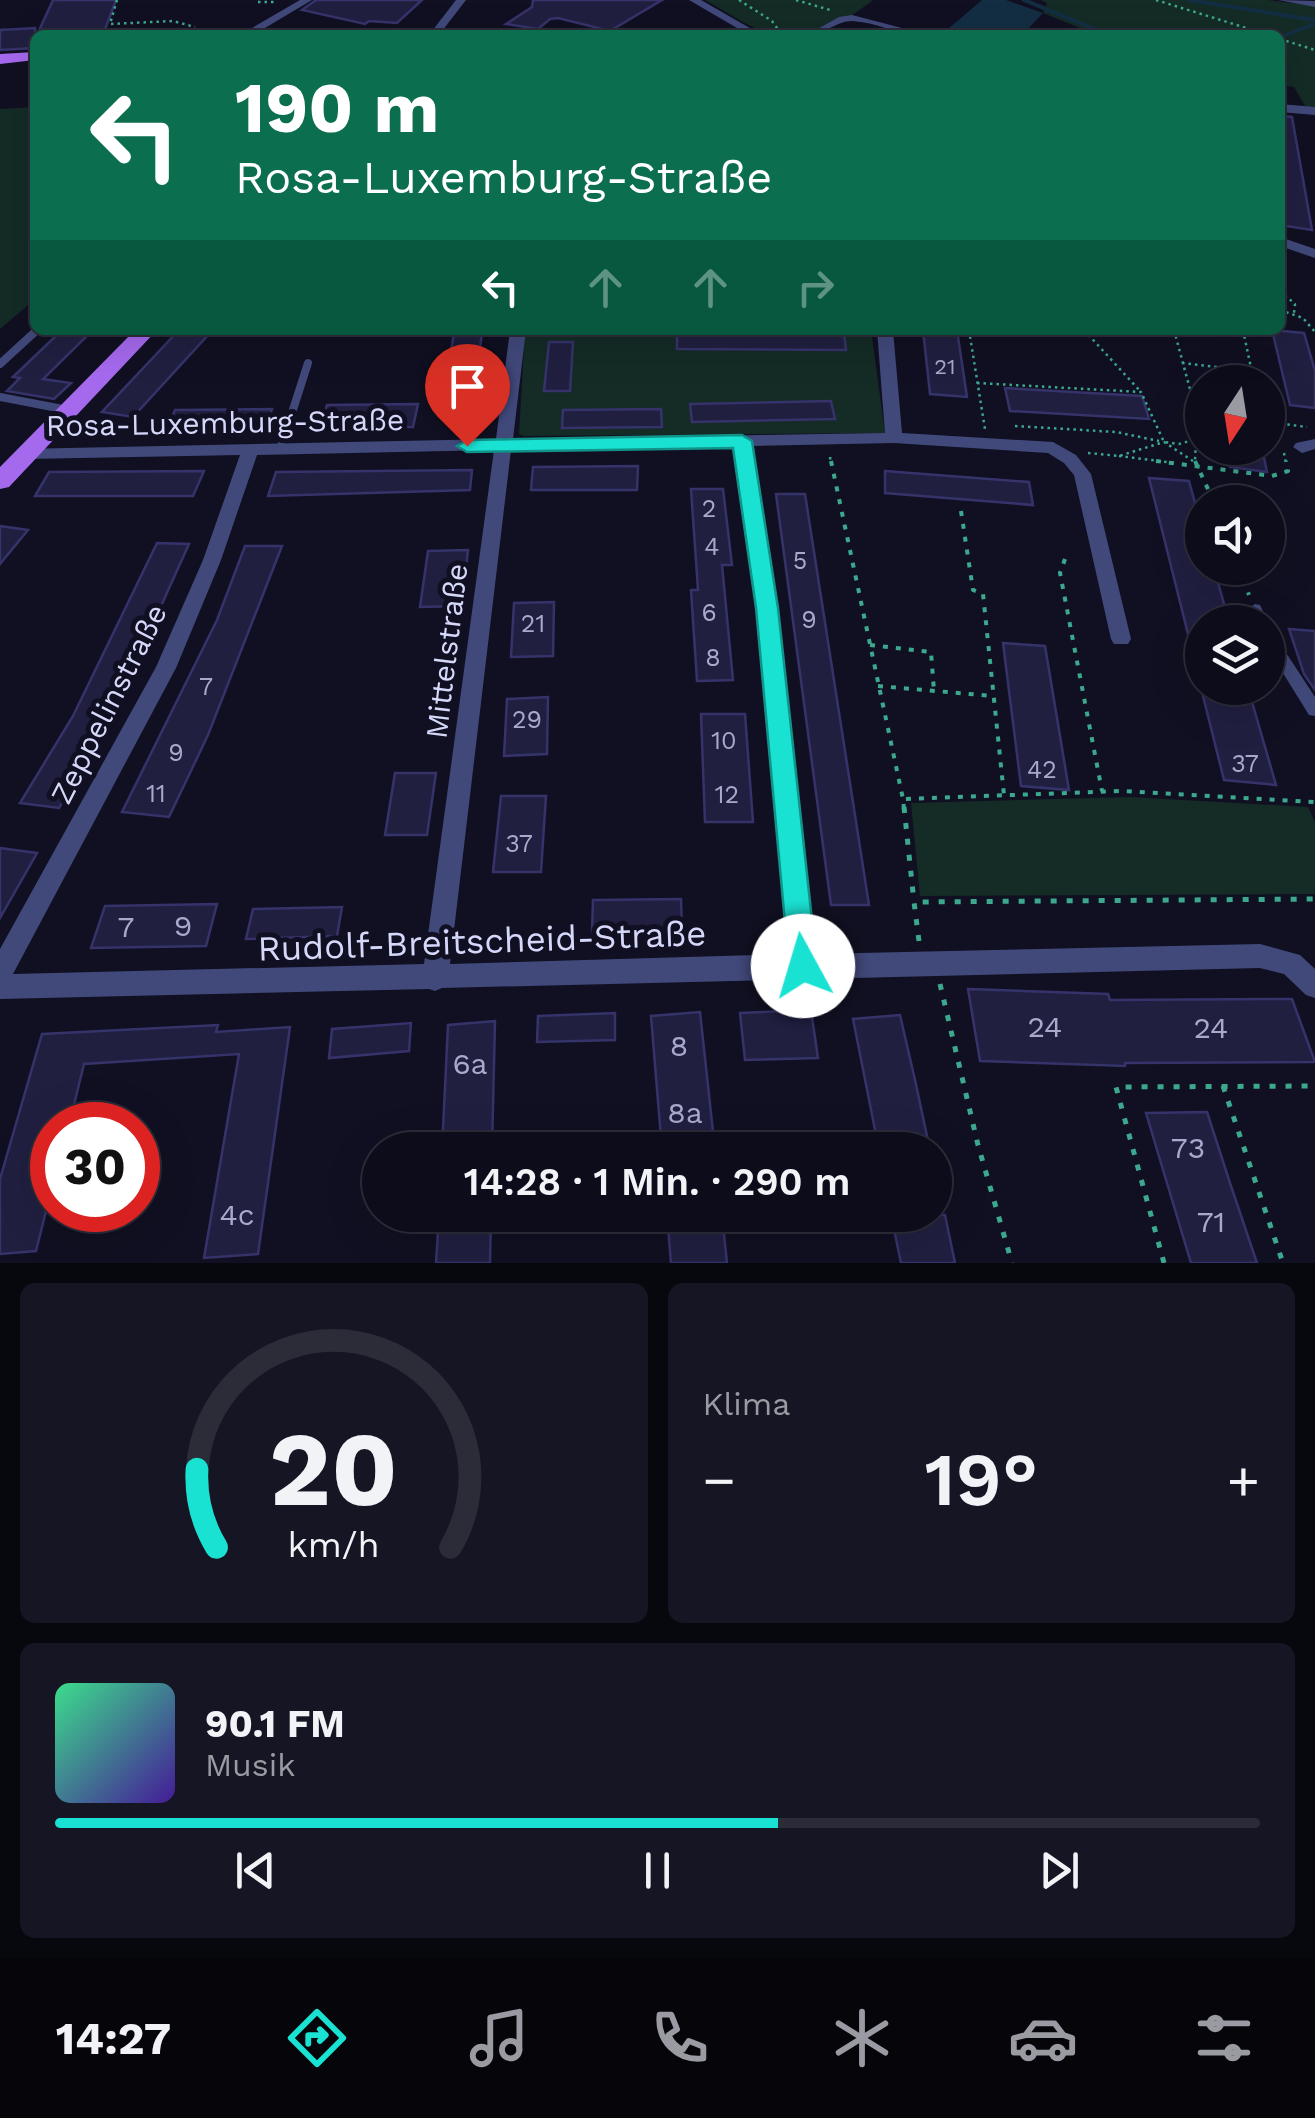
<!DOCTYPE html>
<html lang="de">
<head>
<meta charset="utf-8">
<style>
	body { margin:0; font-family:"Work Sans",sans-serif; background:#151523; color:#f1f3f6; height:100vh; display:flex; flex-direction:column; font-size:38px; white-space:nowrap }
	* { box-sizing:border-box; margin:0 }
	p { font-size:32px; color:#9a9ba2 }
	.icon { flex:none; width:55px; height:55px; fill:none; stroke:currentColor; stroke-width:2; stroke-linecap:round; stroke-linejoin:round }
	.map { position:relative; height:1263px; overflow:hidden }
	.panel { display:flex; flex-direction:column; gap:20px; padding:20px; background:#07070e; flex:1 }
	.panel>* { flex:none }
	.hud { position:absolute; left:30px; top:30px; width:1255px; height:305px; border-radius:15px; box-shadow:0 10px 40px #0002,0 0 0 2px #2c2c39; background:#0b6e4f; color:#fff; overflow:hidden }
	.needle { width:65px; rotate:192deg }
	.fabs { position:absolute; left:1185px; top:365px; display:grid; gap:20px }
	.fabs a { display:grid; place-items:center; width:100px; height:100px; border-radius:50%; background:#0c0c1a; box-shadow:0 10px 40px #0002,0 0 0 2px #2c2c39; font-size:50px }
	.speed { position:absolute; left:30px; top:1102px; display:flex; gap:20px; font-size:50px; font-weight:700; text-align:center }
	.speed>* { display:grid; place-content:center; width:130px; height:130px; border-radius:50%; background:#0c0c1a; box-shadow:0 10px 40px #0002,0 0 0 2px #2c2c39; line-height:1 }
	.speed .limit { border:15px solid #d22; background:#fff; color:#111 }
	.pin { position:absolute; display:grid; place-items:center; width:85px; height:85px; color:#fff; margin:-102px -42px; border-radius:50% 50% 50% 0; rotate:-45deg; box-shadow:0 0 10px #0007 }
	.pin .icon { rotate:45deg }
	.me { position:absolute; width:110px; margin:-55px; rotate:354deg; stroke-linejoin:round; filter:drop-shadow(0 0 8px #0008) }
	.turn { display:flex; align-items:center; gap:35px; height:210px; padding:0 40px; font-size:45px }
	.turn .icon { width:130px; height:130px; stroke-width:2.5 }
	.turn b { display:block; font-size:70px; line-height:85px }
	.lanes { display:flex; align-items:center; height:95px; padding:0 40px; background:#0003; justify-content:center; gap:50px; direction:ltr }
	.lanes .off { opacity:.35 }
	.big { font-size:75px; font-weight:600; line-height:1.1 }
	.panel .widget { flex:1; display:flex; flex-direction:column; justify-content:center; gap:15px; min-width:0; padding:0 35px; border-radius:15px; background:#151523 }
	.panel .dial { align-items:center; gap:0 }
	.dial svg { height:260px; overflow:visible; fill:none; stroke:#2c2c39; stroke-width:7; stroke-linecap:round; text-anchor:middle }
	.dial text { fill:#f1f3f6; stroke:none }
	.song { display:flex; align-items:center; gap:30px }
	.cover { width:120px; height:120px; border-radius:15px; background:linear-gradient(135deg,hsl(150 70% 55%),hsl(260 70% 35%)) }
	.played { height:10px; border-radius:5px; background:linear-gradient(90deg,#1ae2d3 60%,#2c2c39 60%) }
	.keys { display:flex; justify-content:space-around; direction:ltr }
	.heat { display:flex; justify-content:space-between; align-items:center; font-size:55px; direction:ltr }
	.panel .tiles { flex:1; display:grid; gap:20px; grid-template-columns:1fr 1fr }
	.widget:last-child { grid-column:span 2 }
	.trip { position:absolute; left:362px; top:1132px; width:590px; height:100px; border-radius:50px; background:#0c0c1a; box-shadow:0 10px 40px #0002,0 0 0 2px #2c2c39; font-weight:600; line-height:100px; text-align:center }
	.tabs { display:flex; height:160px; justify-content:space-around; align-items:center; background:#05050a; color:#9a9ba2 }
	.tabs .icon { width:70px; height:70px }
	.tabs .current { color:#1ae2d3 }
	.tabs b { font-size:45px; color:#f1f3f6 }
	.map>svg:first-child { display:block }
</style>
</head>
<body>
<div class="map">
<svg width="1315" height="1263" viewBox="0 0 1315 1263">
	<rect width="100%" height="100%" fill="#101022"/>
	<g fill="#142b26">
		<path d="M705,0H873C846,21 804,47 767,33C745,25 725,11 705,0Z"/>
		<polygon points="1041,0 1269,0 1315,6 1315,111 1308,111 1294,87 1280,85 1280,35 1097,35 1043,13 1047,3"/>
		<polygon points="35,107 35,299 0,329 0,109"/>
		<polygon points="525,330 871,330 885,433 524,436 519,434"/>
		<polygon points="1130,797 1308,807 1315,822 1315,894 920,896 911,803"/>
	</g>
	<polygon fill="#132e43" points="982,0 1006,0 1043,13 1022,35 941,35"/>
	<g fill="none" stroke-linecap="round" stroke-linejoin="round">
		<g stroke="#132e43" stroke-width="4">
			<polyline points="1024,0 1109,35"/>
			<polyline points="1189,0 1315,20"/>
			<polyline points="1280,37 1315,24"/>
		</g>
	</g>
	<g fill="#201f40" stroke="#35336a" stroke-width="2.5">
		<polygon points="53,0 116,0 103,35 37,35"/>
		<polygon points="316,0 422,0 397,23 369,21 365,24 302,10"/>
		<polygon points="533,0 662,0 610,31 558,18 550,19 538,29 506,24 532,7"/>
		<polygon points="35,28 35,48 0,50 0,30"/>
		<polygon points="1280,116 1292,117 1312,230 1280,225"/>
		<polygon points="62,330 93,330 43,379 71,383 54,399 7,391 20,378 13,377"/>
		<polygon points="179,330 208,335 133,417 102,412"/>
		<polygon points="923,330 957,330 967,397 930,394"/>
		<polygon points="1272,330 1304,333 1315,371 1315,408 1290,405"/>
		<polygon points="677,331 844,333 846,350 677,349"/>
		<polygon points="482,332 472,412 441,412 454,333"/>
		<polygon points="549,342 573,342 570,391 544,391"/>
		<polygon points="1005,388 1142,396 1149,419 1010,411"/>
		<polygon points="831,401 835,419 692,422 690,404"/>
		<polygon points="418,404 413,427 320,428 327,405"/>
		<polygon points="272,409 266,427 167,428 175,410"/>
		<polygon points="661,409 662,427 562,428 563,410"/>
		<polygon points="1227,448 1262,448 1267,472 1230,467"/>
		<polygon points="638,466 637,490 531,490 533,467"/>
		<polygon points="472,470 470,490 268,496 276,472"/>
		<polygon points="204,471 193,496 35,496 49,472"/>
		<polygon points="885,471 1029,482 1033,505 885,493"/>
		<polygon points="1149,478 1189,481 1202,529 1202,568 1214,568 1229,622 1202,622 1202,665 1196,666"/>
		<polygon points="691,489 723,489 732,565 722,565 733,680 697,681 691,590 698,590"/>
		<polygon points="776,494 805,494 869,905 831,905"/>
		<polygon points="0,526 28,530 0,564"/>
		<polygon points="157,543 189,544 152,626 158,627 125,697 59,808 20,803 73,716"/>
		<polygon points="245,546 282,546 208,735 169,817 122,812 217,620"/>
		<polygon points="468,550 462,606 420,607 428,551"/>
		<polygon points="554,602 553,656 511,657 514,603"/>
		<polygon points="1289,629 1315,631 1315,690 1304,674"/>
		<polygon points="1003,643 1045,646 1069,790 1021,786"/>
		<polygon points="1201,688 1248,688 1276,785 1224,780"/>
		<polygon points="548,697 547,754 504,756 507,699"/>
		<polygon points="701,714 745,714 753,822 705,822"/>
		<polygon points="395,773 436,773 427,835 385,835"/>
		<polygon points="501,796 546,796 541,872 493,872"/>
		<polygon points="0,848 37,853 0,918"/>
		<polygon points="681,899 682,930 592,932 593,900"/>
		<polygon points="217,904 206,946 91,948 105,906"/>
		<polygon points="342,907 337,936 246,939 253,909"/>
		<polygon points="968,989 1108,994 1110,1000 1292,999 1315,1062 1125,1063 1125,1066 980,1061"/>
		<polygon points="811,1010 818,1058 745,1060 740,1013"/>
		<polygon points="700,1012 715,1150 662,1150 651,1016"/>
		<polygon points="615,1013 615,1040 537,1042 538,1016"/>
		<polygon points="900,1015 915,1080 930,1150 879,1150 853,1019"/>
		<polygon points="495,1021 492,1150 442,1150 448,1025"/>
		<polygon points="411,1023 409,1051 329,1058 332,1029"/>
		<polygon points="218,1025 216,1032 290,1027 258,1254 204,1258 239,1054 84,1064 69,1125 52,1125 52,1187 36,1251 0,1254 0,1179 42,1034"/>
		<polygon points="1207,1112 1230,1183 1257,1263 1191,1263 1146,1113"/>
		<polygon points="439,1215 491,1215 490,1263 436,1263"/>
		<polygon points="667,1215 722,1215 727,1263 671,1263"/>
		<polygon points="891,1215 945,1215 955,1263 901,1263"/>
	</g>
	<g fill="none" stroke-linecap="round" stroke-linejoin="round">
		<g stroke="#3ca88e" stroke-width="2.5" stroke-dasharray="2.5 4" stroke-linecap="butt">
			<polyline points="117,0 110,24 173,21 195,27"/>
			<polyline points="739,0 772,21 782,35"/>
			<polyline points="796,0 830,10"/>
			<polyline points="1156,0 1269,35"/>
			<polyline points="258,2 274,2"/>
			<polyline points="1280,39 1315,50"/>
			<polyline points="1280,291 1295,304 1294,313"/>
			<polyline points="1280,310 1303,318 1315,332"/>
			<polyline points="969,330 985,429"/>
			<polyline points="1084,330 1141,392"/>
			<polyline points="1174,330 1197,415 1195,461"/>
			<polyline points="1243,330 1254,382"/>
			<polyline points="1182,363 1251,371"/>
			<polyline points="977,383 1141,392 1164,442 1179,444 1200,438"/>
			<polyline points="1268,422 1307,427"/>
			<polyline points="1015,426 1116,432 1159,441"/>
			<polyline points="1088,453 1119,456 1164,442 1196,463"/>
			<polyline points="1284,453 1286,463"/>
			<polyline points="1119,456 1175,463"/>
			<polyline points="830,457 831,463"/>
		</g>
		<g stroke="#3ca88e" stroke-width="4" stroke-dasharray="5 8" stroke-linecap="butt">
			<polyline points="831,461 903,799"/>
			<polyline points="1156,461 1272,476 1288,471 1286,461"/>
			<polyline points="1195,461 1214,502"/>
			<polyline points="961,511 973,590 983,594 1004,795"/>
			<polyline points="1065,559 1060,573 1102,791"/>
			<polyline points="1239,568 1249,595"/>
			<polyline points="870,645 931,652 934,691"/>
			<polyline points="878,686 993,696"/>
			<polyline points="904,809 903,799 1121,791 1315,802"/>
		</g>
		<g stroke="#3ca88e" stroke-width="5" stroke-dasharray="6 10" stroke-linecap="butt">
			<polyline points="904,807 914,902"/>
			<polyline points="919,941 914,902 1315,899"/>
			<polyline points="940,984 978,1145 1012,1263"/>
			<polyline points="1223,1086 1283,1263"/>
			<polyline points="1164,1263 1116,1087 1315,1086"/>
		</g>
		<g stroke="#41497b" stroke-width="8">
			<polyline points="0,364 37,330"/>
			<polyline points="0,397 68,410"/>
			<polyline points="280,450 308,363"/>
		</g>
		<g fill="#41497b" fill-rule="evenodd">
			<polygon points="1255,604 1260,605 1268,622 1268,624 1254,622 1248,609"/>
			<polygon points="1268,631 1273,633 1315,697 1315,716 1309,715 1268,649"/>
		</g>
		<g fill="#41497b" fill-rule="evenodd">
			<polygon points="300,0 312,0 253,35 240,35"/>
			<polygon points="1278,0 1315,1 1315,7"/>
			<path d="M852,15L921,33L922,35C898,35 876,22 852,21C836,21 824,35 807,35L839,17Z"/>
			<polygon points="1280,104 1315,107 1315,115 1280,112"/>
			<path d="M510,330H526L513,439L885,433L877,330H893L902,433L1053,442L1076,455L1091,474L1131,639L1128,644H1114L1111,639L1074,475L1064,463L1048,453L894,443L751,446L777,608L814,954L1260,944L1300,955L1315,969V998L1306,995L1284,974L1260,968L442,988L435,991L429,989L0,999V949L156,667L203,560L240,455L27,459L21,457L18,453L21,449L496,439ZM734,446L757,608L789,954L450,964L511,450ZM494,450L424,964L13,974L176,668L221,560L257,455Z"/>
			<polygon points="1315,439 1315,449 1302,453 1293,447 1296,443"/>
		</g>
		<g fill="#41497b" fill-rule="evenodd">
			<polygon points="456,0 466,0 439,35 429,35"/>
			<polygon points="689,0 701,0 762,35 749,35"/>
			<polygon points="1280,237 1315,249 1315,258 1280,246"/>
		</g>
		<g fill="#a569ee" fill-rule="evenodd">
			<polygon points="35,52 35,60 0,64 0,54"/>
			<polygon points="135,330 157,330 9,487 0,489 0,467"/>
		</g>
	</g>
	<polygon fill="#1ae2d3" stroke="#119389" stroke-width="2.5" points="742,435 752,441 778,608 817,966 813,976 803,980 793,976 789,966 756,608 733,448 467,452 457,446 467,440"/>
	<g text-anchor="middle" stroke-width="10" stroke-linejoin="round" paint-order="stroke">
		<g font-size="22" fill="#a8aacc">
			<text x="945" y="374">21</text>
		</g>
		<g font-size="25" fill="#a8aacc">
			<text x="709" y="517">2</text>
			<text x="712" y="555">4</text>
			<text x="800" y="569">5</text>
			<text x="709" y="621">6</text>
			<text x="809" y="628">9</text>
			<text x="533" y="632">21</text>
			<text x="713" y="666">8</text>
			<text x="206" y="695">7</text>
			<text x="527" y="728">29</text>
			<text x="724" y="749">10</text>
			<text x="176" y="761">9</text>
			<text x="1245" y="772">37</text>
			<text x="1042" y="778">42</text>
			<text x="156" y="802">11</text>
			<text x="727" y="803">12</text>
			<text x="519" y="852">37</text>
		</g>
		<g font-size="30" fill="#d6d8fa" stroke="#101022">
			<text transform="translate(225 423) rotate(-1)" y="10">Rosa-Luxemburg-Straße</text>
			<text transform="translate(447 651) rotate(-83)" y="10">Mittelstraße</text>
			<text transform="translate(109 704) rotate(-63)" y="10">Zeppelinstraße</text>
		</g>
		<g font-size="30" fill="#a8aacc">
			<text x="183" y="936">9</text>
			<text x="126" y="937">7</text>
			<text x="1045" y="1037">24</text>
			<text x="1211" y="1038">24</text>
			<text x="679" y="1056">8</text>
			<text x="470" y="1074">6a</text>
			<text x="685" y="1123">8a</text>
			<text x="1188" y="1158">73</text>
			<text x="237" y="1225">4c</text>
			<text x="1211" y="1232">71</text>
		</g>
		<g font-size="35" fill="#d6d8fa" stroke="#101022">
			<text transform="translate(482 941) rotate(-2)" y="12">Rudolf-Breitscheid-Straße</text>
		</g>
	</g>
</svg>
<div class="fabs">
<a><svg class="needle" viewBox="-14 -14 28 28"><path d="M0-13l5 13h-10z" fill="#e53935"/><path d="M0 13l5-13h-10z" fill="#9a9ba2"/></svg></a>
<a><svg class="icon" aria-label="sound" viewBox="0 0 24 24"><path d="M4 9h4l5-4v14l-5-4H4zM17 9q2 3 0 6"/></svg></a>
<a><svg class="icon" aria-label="layers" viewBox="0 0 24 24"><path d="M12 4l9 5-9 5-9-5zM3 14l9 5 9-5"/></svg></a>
</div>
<div class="speed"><div class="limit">30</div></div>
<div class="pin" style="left:467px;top:446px;background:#d93025"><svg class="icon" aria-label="arrive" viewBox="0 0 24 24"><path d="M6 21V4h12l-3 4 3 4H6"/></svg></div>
<svg class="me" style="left:803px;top:966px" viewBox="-20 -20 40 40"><circle r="19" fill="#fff"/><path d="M0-13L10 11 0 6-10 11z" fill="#1ae2d3"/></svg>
<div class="trip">14:28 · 1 Min. · 290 m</div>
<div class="hud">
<div class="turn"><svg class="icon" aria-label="left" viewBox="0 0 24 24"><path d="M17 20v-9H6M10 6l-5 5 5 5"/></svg><div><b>190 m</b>Rosa-Luxemburg-Straße</div></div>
<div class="lanes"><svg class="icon" aria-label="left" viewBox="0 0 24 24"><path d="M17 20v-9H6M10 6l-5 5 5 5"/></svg><svg class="icon off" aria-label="ahead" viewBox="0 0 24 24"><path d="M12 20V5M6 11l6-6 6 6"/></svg><svg class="icon off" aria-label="ahead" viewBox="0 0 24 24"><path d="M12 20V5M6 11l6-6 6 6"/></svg><svg class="icon off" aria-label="right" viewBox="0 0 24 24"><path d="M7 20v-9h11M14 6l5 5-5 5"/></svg></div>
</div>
</div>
<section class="panel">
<div class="tiles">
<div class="widget dial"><svg viewBox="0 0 100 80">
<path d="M14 69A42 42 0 1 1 86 69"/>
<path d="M14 69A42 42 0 0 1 8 45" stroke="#1ae2d3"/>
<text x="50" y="56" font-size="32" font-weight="700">20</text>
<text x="50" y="72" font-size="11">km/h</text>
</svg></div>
<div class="widget"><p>Klima</p>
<div class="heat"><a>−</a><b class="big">19°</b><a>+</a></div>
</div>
<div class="widget">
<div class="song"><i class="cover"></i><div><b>90.1 FM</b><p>Musik</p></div></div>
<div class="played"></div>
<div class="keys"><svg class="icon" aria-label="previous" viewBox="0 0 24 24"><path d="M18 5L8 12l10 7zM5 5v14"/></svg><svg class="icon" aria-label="pause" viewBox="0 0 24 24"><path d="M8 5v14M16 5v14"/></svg><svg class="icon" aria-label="next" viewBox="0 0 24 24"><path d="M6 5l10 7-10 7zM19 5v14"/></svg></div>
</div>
</div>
</section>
<nav class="tabs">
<b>14:27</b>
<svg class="icon current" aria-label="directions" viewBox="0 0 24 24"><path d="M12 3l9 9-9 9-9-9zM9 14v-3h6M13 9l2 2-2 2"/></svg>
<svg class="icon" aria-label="music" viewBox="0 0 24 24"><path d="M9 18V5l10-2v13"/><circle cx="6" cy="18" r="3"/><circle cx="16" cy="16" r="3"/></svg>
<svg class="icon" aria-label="phone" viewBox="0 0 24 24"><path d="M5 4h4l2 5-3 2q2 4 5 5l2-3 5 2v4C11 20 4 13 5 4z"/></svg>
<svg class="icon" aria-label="climate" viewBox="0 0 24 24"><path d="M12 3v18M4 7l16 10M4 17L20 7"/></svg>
<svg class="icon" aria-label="car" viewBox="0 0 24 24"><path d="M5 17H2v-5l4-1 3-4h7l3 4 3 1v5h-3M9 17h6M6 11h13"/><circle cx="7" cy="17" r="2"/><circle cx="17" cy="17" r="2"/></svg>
<svg class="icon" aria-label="filters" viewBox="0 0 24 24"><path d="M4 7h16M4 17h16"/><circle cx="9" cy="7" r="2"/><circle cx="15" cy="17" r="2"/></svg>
</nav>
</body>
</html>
